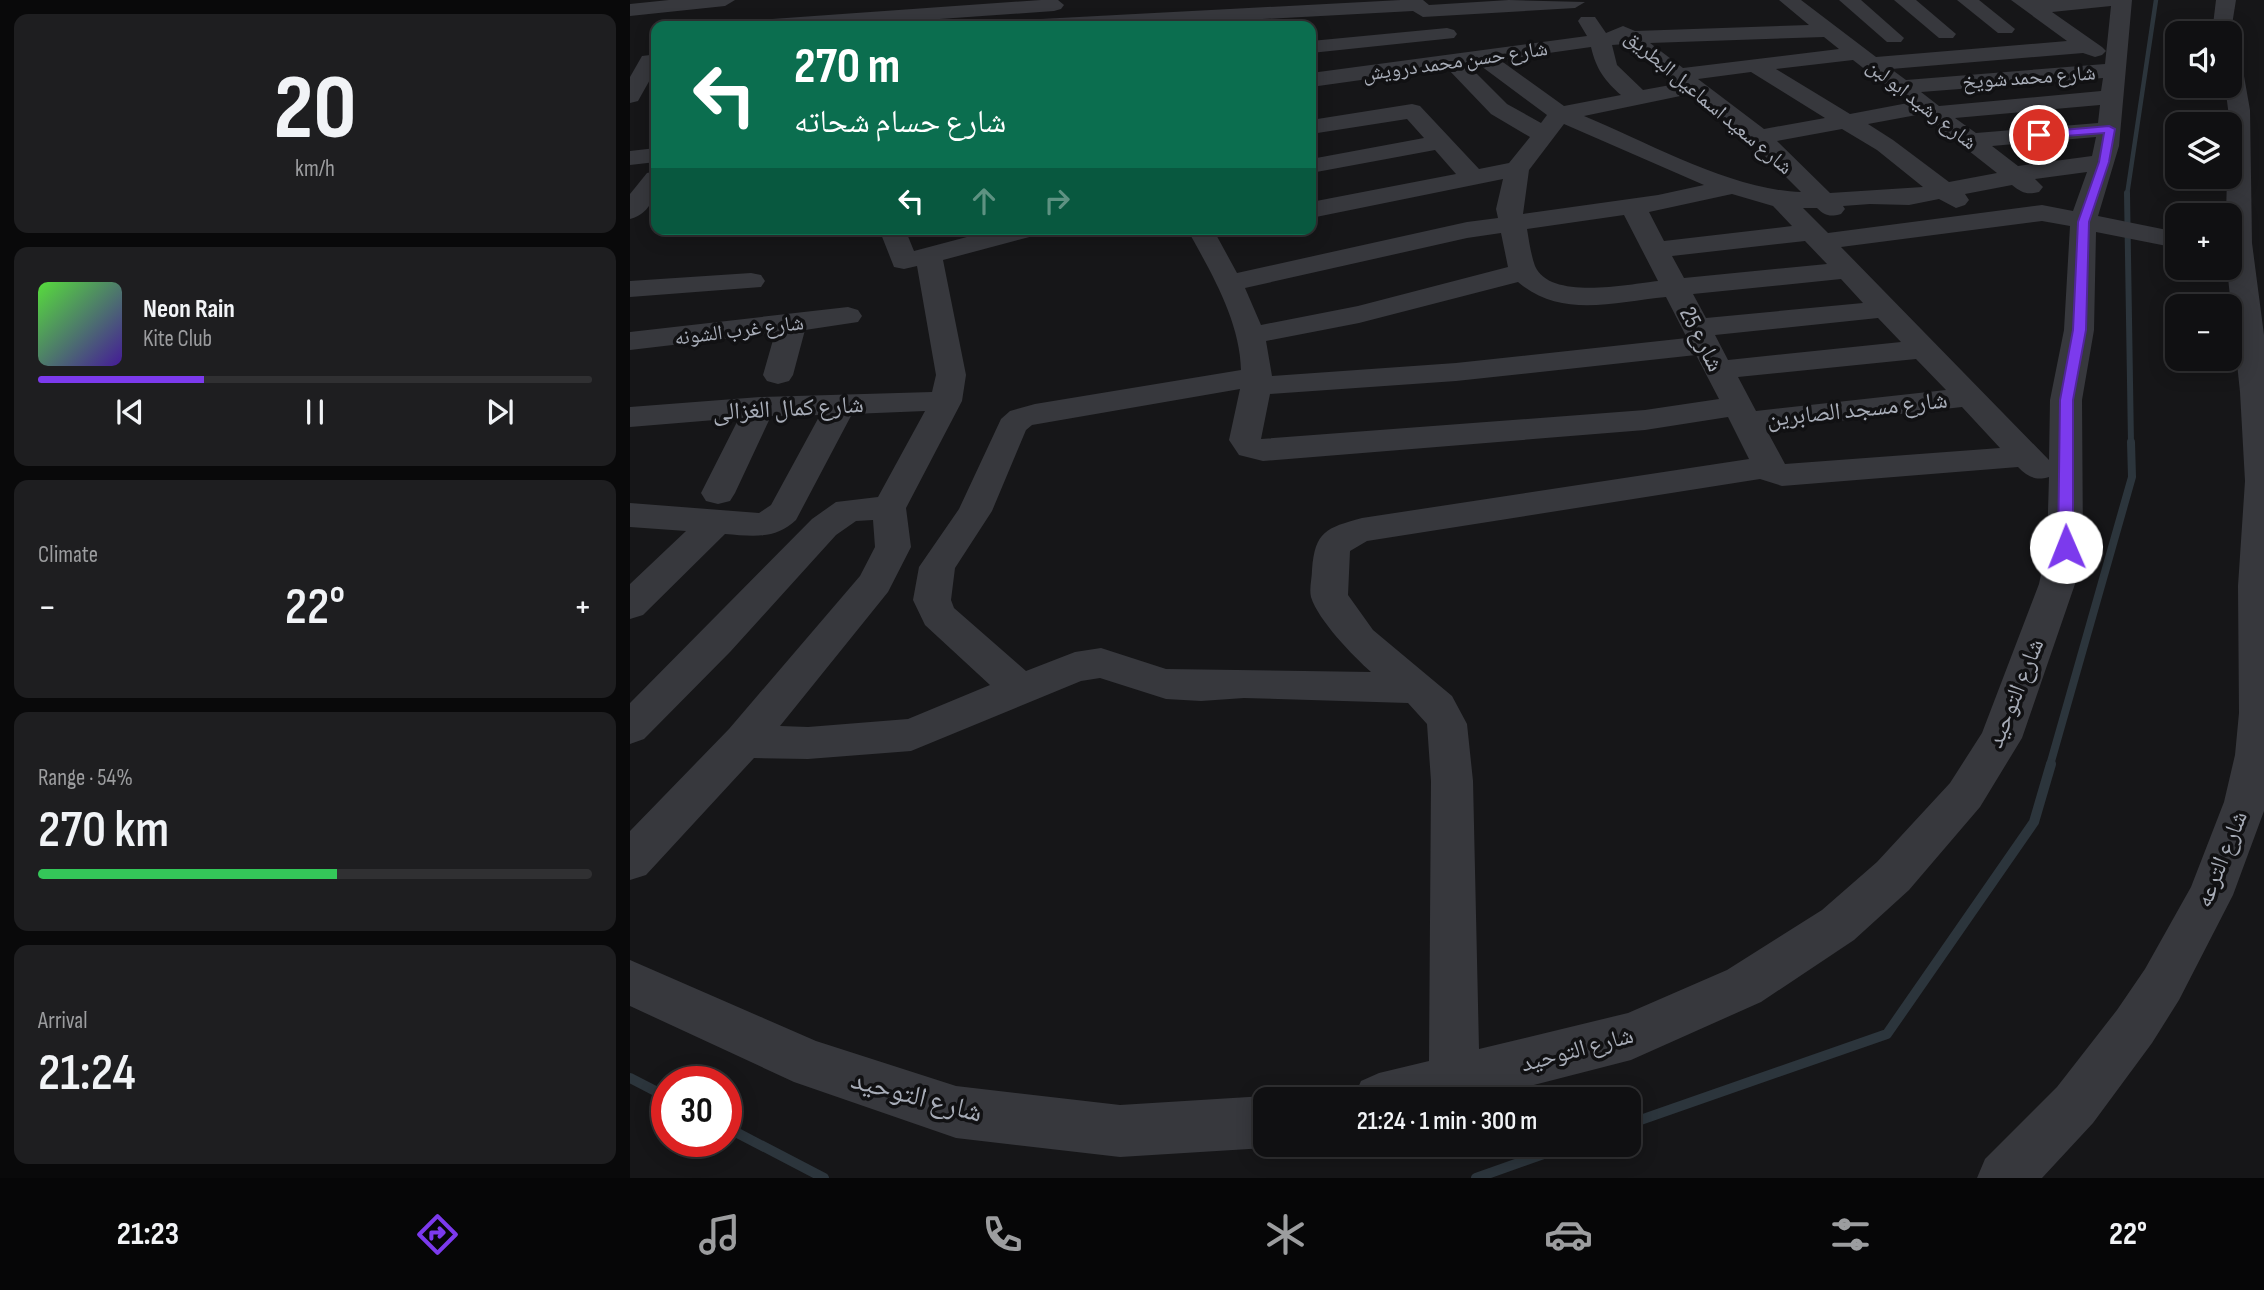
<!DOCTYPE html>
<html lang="en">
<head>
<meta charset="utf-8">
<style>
	body { margin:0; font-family:"Sofia Sans Condensed","Noto Naskh Arabic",sans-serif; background:#1e1e20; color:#f1f3f6; height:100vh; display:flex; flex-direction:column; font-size:26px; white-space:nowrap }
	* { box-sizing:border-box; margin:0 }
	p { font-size:23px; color:#9c9d9f }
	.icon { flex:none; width:38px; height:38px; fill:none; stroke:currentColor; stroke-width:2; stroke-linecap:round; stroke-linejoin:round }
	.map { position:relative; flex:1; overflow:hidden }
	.details { display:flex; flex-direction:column; gap:14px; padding:14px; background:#09090a; width:630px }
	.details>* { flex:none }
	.hud { position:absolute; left:21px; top:21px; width:665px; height:214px; border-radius:14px; box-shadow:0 4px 18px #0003,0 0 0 2px #303032; background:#0b6e4f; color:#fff; overflow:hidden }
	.controls { position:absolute; left:1535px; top:21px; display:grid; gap:14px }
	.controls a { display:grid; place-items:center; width:77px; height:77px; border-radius:14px; background:#101012; box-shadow:0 4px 18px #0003,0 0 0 2px #303032; font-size:35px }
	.speed { position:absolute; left:21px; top:1066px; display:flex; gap:14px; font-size:35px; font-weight:700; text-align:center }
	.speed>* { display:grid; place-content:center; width:91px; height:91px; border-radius:50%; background:#101012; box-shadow:0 4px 18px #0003,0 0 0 2px #303032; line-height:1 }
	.speed .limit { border:10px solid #d22; background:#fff; color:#111 }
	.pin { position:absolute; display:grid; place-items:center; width:60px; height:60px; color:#fff; margin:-30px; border:4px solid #fff; border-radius:50%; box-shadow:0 2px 7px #0007 }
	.me { position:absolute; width:77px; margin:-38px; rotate:359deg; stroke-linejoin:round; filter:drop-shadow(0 0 5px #0008) }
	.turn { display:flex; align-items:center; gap:24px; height:147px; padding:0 28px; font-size:32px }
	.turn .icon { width:91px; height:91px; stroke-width:2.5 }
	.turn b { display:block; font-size:49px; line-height:60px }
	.lanes { display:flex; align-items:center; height:66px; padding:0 28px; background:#0003; justify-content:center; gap:35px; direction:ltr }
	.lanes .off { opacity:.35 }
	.big { font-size:52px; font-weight:600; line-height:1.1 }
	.details .card { flex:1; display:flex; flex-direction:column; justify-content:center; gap:10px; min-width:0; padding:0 24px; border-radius:14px; background:#1e1e20 }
	.details .dial { align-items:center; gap:0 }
	.dial b { font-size:91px; line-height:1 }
	.song { display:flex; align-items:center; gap:21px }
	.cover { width:84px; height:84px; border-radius:10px; background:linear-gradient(135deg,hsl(110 70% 55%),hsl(260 70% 35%)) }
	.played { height:7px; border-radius:4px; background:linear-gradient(90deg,#7c3aed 30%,#303032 30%) }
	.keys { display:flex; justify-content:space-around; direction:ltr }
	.heat { display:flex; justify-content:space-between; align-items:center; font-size:38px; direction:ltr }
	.charge { height:10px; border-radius:5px; background:linear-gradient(90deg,#34c759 54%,#303032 0) }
	.trip { position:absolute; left:623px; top:1087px; width:388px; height:70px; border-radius:14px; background:#101012; box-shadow:0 4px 18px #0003,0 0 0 2px #303032; font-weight:600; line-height:70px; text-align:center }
	.menu { display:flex; height:112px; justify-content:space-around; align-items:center; background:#060607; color:#9c9d9f }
	.menu .icon { width:49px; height:49px }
	.menu .selected { color:#7c3aed }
	.menu b { font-size:32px; color:#f1f3f6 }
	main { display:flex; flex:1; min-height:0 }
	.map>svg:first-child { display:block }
</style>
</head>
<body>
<main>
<section class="details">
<div class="card dial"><b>20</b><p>km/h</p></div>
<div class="card">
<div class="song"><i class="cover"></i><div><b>Neon Rain</b><p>Kite Club</p></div></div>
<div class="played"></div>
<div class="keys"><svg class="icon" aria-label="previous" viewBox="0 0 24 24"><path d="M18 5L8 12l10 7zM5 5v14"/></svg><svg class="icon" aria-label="pause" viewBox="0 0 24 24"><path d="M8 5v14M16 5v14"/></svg><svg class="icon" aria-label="next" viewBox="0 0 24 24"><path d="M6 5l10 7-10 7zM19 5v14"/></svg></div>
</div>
<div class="card"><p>Climate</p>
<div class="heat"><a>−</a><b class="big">22°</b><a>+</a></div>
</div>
<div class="card"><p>Range · 54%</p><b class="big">270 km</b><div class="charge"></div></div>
<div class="card"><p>Arrival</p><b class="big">21:24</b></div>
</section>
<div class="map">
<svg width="1634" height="1178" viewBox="0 0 1634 1178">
	<rect width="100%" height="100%" fill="#161618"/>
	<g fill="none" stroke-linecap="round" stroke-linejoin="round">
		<polyline stroke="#2c353c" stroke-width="4.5" points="1497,195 1526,0"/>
		<polyline stroke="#2c353c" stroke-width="6" points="1497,193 1501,444"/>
		<polyline stroke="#2c353c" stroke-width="8" points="1420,765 1502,477 1501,442"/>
		<g stroke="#2c353c" stroke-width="10">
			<polyline points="0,1078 37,1097"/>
			<polyline points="999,1124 1257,1034 1404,822 1421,764"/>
			<polyline points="96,1127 194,1178"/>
			<polyline points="846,1178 942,1144"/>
		</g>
		<g fill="#37383d" fill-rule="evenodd">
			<polygon points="39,0 105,0 95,6 0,16 0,4"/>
			<polygon points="411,0 428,0 434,5 431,9 424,11 210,26 132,25 135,21 142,19"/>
			<polygon points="771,0 793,0 799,5 879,0 955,2 945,8 793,17 783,11 502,26 382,26 385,22 392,20"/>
			<path d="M1149,0H1171L1246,57L1437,41L1381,0H1502L1489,146L1468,216L1547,232V248L1466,232L1464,330L1452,400L1453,547L1445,584L1392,738L1350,807L1279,890L1224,940L1131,1002L1001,1060L849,1099H723L731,1081L749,1073L799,1061L801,781L797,724L778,703L614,698L571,701L536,699L470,678L451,681L281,751L178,759L124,758L16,875L0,880V831L99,729L230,576L245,547L243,520L226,521L206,535L100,652L14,739L0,744V703L182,519L206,502L248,497L295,411L222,414L166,520C145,540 122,536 95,534L13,615L0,619V584L56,531L0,527V503L129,513L141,505L190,415L141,416L105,493L100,501L88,504L76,501L71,493L109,418L0,427V407L130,397L302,392L306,375L287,266L274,269L264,267L249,229H275L284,251L367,229H411L407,235L313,260L336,375L332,401L276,508L281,547L258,592L150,726L178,727L278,719L360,685L295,625L283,600L289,567L329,509L371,419L380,411L405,404L611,370C610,321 581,272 557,229H583L607,273L837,222L868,218L866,209L873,179L681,218V202L826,174L805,150L681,173V159L794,138L777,119L681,134V120L782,104L790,106L849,169L879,163L900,137L861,114L817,68L681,87V73L957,36L948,21L951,17H965L976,33L993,26L1005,31L1179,25ZM1481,6L1475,64L1276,80L1261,69L1453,53L1465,57L1472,55L1476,51L1472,47L1422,12ZM1194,37L1209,49L1053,68L1020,43ZM995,44L1040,80L1046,84L1013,90L987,65L982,45ZM961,47C966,69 975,81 991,95L934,106L870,60ZM1223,60L1278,103L1220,114L1146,69ZM847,63L917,115L911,123L877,104L838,65ZM1121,72L1195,118L1134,129L1068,79ZM1473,78L1471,91L1309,106L1291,92ZM1060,94L1121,142L1171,192C1102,190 1019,143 954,116ZM1470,105L1468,123L1346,133L1325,118ZM1292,114L1367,173L1319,182L1263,140L1238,124ZM934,124L1074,185L1028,195L893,214L899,170ZM1212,129L1247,150L1293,187L1200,193L1147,141ZM1466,137L1462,156L1388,166L1362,146ZM1457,172L1443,211L1412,205L1198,233L1173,208H1187C1195,216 1200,217 1211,214L1215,209L1213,206L1240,204L1279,205L1309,199L1326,208L1335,205L1339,200L1335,194L1382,185C1392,193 1397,195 1409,192L1413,187L1405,179ZM1102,194L1143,206L1162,226L1034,241L1019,212ZM994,215L1028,281C999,284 920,301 905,266C901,255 899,241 897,229ZM1412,221L1440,226L1434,330L1420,400L1419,460L1211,247ZM871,233L878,267L728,306L631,325L615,288L837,238ZM1175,241L1197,264L1054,278L1042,256ZM1211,279L1233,303L1076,318L1063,294ZM888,282C930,319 985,302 1036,297L1057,338L826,363L642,376L636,341L729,323ZM1248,318L1271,342L1098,360L1085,335ZM1066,355L1089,399L1015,410L631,439L640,394L826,381ZM1286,359L1316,390L1126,411L1108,377ZM610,389L599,440L609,455L633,461L1015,430L1098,417L1119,459L732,518C696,528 685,531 682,570C682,578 679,589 681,597C688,620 723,656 741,672L536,669L471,648L445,652L396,671L324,608L321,600L325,568L362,511L396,430L402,425ZM1332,407L1370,448L1155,464L1136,429ZM1388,467C1398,477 1405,481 1419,477L1417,547L1409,584L1352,733L1320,783L1247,862L1192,910L1097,970L998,1013L849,1049L843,781L837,724L822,696L743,630L718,595L720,551L737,541L1130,479L1152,486Z"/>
			<polygon points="1209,0 1231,0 1274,38 1271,42 1257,42"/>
			<polygon points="1264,0 1286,0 1326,34 1323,38 1309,38"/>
			<polygon points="1327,0 1349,0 1385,29 1382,33 1368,33"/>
			<polygon points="1586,0 1606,0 1600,37 1600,33 1582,33"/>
			<polygon points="817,28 824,30 827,34 824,38 681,53 681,41"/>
			<polygon points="1600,53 1608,54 1611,59 1620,110 1622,243 1634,335 1634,811 1603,895 1549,1000 1522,1043 1463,1123 1412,1178 1347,1178 1355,1159 1427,1087 1487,1010 1515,969 1561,887 1594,802 1605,755 1609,713 1608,586 1615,481 1610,392 1597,268 1600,268 1600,215 1596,215 1597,177 1600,177 1600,124 1595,86 1600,86"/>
			<polygon points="20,55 26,56 26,69 8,101 0,103 0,77 12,56"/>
			<polygon points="26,148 26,162 0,165 0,151"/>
			<path d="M26,171C27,191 23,213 0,219V194L17,173Z"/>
			<polygon points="121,273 131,275 135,281 131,287 0,297 0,281"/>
			<polygon points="218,307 228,310 232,316 228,322 175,330 163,375 159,381 148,384 137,381 133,375 145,333 0,350 0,332"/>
			<polygon points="0,960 186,1041 326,1086 490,1105 635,1096 643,1099 635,1099 635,1144 644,1144 635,1148 490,1157 326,1138 164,1082 0,1006"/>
		</g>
	</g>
	<polygon fill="#7c3aed" stroke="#51269a" stroke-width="2" points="1479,126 1485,129 1479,162 1459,222 1456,330 1443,400 1443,547 1436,552 1428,547 1430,400 1443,330 1448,222 1469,162 1474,133 1409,138 1404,135 1409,132"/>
	<g text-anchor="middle" stroke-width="7" stroke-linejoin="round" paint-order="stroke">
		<g font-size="21" fill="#a8adb8" stroke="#111113">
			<text transform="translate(825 61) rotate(-8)" y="7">شارع حسن محمد درويش</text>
			<text transform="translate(1399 77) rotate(-4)" y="7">شارع محمد شويخ</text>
			<text transform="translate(1079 102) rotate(40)" y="7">شارع سعيد اسماعيل البطريق</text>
			<text transform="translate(1292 104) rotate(38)" y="7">شارع رشيد ابو لبن</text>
			<text transform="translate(109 330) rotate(-7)" y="7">شارع غرب الشونه</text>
		</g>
		<g font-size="24" fill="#a8adb8" stroke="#111113">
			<text transform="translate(1072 339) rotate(63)" y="8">شارع 25</text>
			<text transform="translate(158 408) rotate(-3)" y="8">شارع كمال الغزالى</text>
			<text transform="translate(1227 409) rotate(-6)" y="8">شارع مسجد الصابرين</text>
			<text transform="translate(1385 693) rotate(-68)" y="8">شارع التوحيد</text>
			<text transform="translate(1591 859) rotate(-68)" y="8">شارع الترعه</text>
			<text transform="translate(947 1049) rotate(-15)" y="8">شارع التوحيد</text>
		</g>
		<g font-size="28" fill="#a8adb8" stroke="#111113">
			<text transform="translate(287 1095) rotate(15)" y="10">شارع التوحيد</text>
		</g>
	</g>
</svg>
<div class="controls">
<a><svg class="icon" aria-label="sound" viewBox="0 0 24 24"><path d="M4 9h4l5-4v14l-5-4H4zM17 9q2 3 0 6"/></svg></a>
<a><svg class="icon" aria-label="layers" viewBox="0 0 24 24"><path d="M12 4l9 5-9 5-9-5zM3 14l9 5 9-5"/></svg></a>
<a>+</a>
<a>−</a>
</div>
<div class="speed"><div class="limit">30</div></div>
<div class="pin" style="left:1409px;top:135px;background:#d93025"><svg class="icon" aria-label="arrive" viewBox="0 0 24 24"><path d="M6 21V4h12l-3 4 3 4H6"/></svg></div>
<svg class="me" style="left:1436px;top:547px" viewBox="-20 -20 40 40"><circle r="19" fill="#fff"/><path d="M0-13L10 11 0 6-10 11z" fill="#7c3aed"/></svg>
<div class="trip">21:24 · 1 min · 300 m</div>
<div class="hud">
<div class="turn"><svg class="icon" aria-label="left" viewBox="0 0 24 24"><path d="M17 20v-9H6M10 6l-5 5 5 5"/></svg><div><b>270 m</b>شارع حسام شحاته</div></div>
<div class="lanes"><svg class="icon" aria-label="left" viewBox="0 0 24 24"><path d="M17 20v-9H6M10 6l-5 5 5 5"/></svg><svg class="icon off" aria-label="ahead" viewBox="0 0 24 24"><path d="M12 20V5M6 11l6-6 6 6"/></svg><svg class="icon off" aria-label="right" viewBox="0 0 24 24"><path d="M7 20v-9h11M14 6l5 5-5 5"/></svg></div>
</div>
</div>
</main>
<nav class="menu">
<b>21:23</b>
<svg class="icon selected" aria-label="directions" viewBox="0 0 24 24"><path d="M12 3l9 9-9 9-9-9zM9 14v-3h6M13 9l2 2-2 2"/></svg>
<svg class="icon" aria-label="music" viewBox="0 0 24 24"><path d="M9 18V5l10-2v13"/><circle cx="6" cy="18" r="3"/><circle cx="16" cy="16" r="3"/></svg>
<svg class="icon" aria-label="phone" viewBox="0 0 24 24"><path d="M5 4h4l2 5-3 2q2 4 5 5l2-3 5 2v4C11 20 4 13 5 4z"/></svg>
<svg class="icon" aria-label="climate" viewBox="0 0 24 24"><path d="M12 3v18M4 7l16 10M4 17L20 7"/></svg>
<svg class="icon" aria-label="car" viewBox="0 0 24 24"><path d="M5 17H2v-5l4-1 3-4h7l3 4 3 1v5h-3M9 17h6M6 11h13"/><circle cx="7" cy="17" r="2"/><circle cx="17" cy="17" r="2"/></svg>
<svg class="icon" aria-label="filters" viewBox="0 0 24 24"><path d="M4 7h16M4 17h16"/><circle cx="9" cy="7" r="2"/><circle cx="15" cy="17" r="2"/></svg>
<b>22°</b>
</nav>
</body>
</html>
